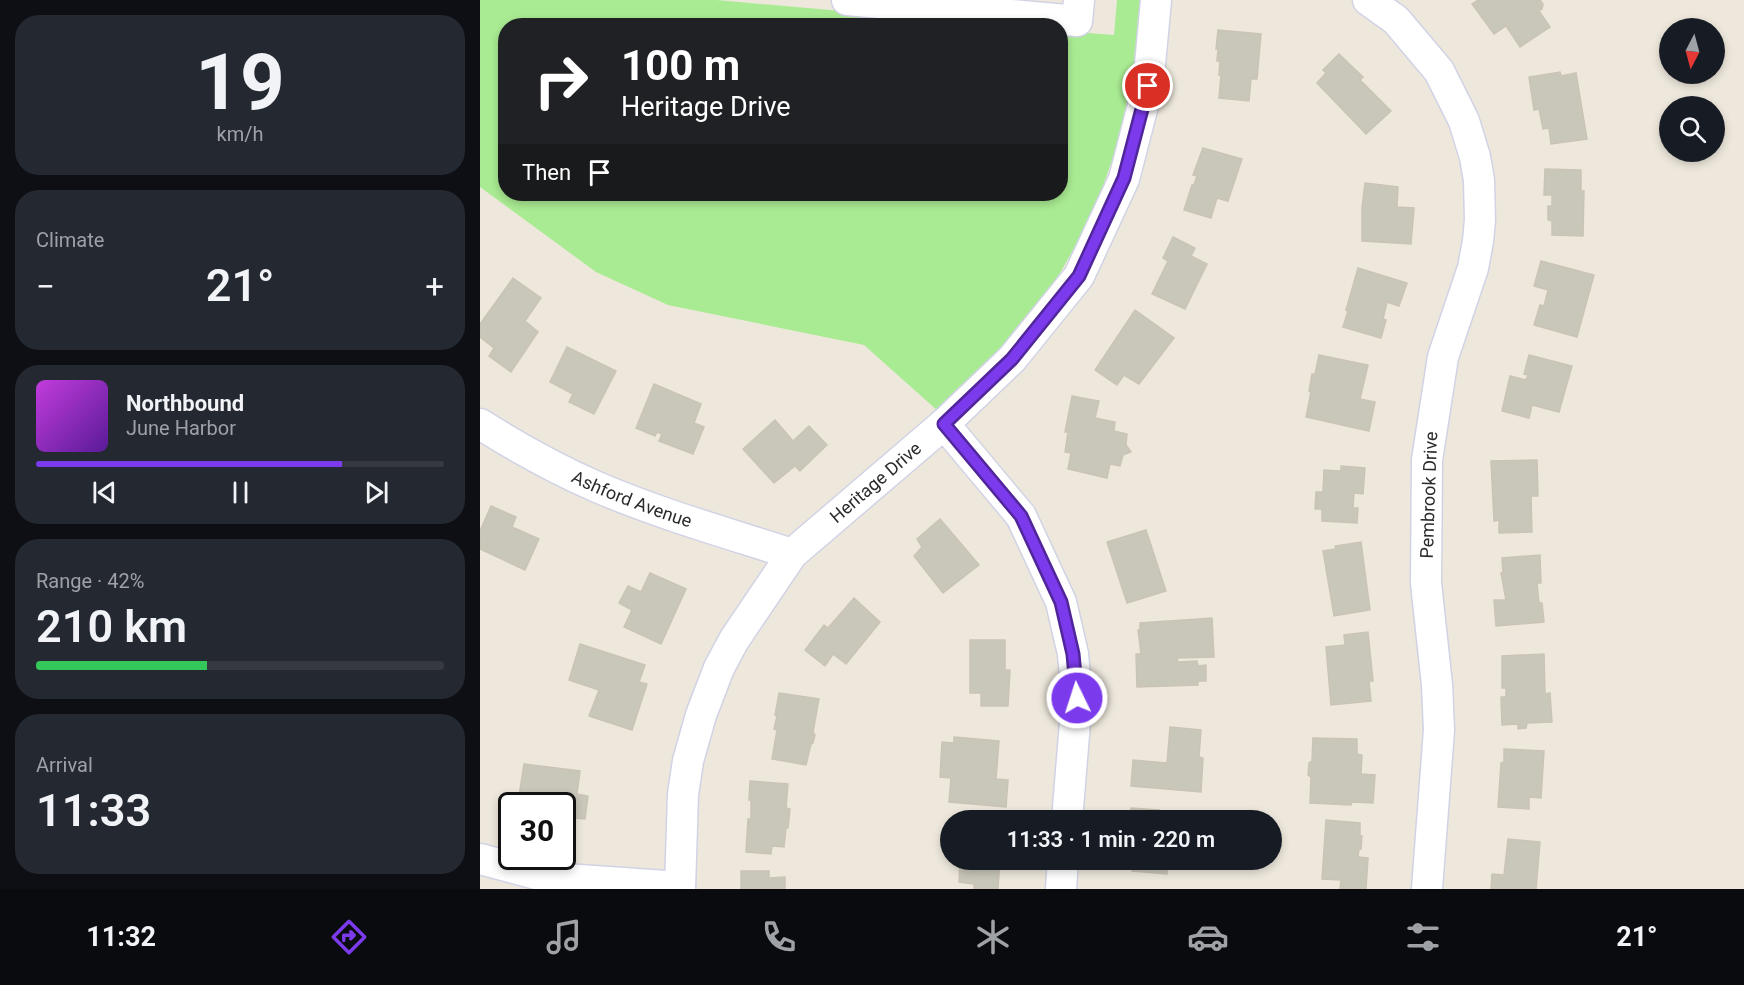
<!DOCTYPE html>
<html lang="en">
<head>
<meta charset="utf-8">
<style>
	body { margin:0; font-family:Roboto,sans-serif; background:#242831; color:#f1f3f6; height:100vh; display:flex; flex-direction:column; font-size:22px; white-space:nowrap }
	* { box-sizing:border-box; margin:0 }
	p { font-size:20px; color:#9ea1a6 }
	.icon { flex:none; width:33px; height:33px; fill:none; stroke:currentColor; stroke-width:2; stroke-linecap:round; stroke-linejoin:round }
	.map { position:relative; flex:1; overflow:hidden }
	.sheet { display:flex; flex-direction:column; gap:15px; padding:15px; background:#0d0f14; width:480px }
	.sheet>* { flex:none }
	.hud { position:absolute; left:18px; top:18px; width:570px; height:183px; border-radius:24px; box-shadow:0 3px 9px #0003; background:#202124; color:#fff; overflow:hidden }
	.needle { width:39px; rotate:186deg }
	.tools { position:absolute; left:1179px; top:18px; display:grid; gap:12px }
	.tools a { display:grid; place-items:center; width:66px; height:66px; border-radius:50%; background:#171b24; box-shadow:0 3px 9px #0003; font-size:30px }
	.speed { position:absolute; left:18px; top:792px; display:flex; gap:12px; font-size:30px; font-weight:700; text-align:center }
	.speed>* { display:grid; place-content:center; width:78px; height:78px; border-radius:50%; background:#171b24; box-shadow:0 3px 9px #0003; line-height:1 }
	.speed .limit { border:3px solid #111; border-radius:9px; background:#fff; color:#111 }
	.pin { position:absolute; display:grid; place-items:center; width:51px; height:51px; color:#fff; margin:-26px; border:3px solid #fff; border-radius:50%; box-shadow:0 2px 6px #0007 }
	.me { position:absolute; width:66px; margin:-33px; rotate:356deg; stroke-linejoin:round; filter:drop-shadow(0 0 4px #0008) }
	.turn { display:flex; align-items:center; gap:21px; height:126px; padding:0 24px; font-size:27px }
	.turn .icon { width:78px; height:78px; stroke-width:2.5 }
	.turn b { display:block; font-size:42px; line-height:51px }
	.then { display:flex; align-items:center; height:57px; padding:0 24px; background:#0003; gap:12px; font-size:22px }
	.big { font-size:45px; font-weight:600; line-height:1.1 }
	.sheet .tile { flex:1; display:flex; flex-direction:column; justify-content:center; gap:9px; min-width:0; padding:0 21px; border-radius:24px; background:#242831 }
	.sheet .dial { align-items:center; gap:0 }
	.dial b { font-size:78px; line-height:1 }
	.song { display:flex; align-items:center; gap:18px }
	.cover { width:72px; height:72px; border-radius:9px; background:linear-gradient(135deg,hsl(290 70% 55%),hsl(270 70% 35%)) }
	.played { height:6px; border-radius:3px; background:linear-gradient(90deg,#7c3aed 75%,#363941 75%) }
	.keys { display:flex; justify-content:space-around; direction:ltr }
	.heat { display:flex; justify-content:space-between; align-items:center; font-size:33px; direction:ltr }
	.charge { height:9px; border-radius:4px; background:linear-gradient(90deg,#34c759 42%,#363941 0) }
	.trip { position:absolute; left:460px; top:810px; width:342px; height:60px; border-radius:30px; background:#171b24; box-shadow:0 3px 9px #0003; font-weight:600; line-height:60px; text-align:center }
	.tab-bar { display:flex; height:96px; justify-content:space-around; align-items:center; background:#090b0e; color:#9ea1a6 }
	.tab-bar .icon { width:42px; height:42px }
	.tab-bar .current { color:#7c3aed }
	.tab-bar b { font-size:27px; color:#f1f3f6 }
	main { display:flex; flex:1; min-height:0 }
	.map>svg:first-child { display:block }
</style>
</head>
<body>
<main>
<section class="sheet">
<div class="tile dial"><b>19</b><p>km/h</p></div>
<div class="tile"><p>Climate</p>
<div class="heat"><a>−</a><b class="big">21°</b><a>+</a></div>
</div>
<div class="tile">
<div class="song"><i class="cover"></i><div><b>Northbound</b><p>June Harbor</p></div></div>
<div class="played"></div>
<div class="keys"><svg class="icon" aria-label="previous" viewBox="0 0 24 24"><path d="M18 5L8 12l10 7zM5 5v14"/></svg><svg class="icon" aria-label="pause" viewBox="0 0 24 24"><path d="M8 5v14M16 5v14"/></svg><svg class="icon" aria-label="next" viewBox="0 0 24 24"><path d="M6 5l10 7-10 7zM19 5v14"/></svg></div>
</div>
<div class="tile"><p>Range · 42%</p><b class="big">210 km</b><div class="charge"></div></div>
<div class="tile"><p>Arrival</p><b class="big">11:33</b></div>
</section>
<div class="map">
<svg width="1264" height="889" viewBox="0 0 1264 889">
	<rect width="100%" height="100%" fill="#eee8dc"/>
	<polygon fill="#a9eb92" points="0,0 236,0 522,25 26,26 26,194 580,194 581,31 634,35 637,0 661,0 653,71 639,140 613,215 580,273 530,342 458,411 384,345 188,305 116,272 0,187"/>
	<g fill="#c9c6ba" stroke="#cac4b5" stroke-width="1.5">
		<polygon points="998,0 1060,0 1063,4 1062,9 1059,11 1070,27 1040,47 1026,26 1014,34 992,4"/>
		<polygon points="738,30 781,34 777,79 771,79 769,101 739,98 741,75 739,75 740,61 737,61 738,49 736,49"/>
		<polygon points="859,54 883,77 880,80 911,111 886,134 837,83 846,73 843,70"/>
		<polygon points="1080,72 1081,76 1096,73 1107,139 1071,144 1069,128 1063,129 1059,109 1054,110 1049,77"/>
		<polygon points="723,148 762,159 748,201 737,198 731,218 704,210 712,185 714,185 717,176 713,175"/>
		<polygon points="1065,169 1101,170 1101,191 1104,191 1103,236 1072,235 1072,221 1068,220 1068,206 1072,206 1072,195 1064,195"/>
		<polygon points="885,183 918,187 917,207 934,208 931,244 882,241 882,208"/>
		<polygon points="693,237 715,248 711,256 727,264 705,309 672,294 688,261 683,258"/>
		<polygon points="1061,261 1114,275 1097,337 1054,325 1060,305 1064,306 1068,290 1054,286"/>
		<polygon points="878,268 927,283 919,306 907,302 903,319 906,320 901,338 863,327 868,311 866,310"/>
		<polygon points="33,278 61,298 45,321 58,332 31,372 9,356 14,348 0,337 0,324"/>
		<polygon points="655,310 694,338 659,384 644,375 637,385 615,370"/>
		<polygon points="87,347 136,371 114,414 89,402 93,394 70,382"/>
		<polygon points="839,355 888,365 880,399 895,402 889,431 826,417 831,392 829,391 832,374 835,374"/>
		<polygon points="1049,355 1092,366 1079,412 1052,405 1049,418 1022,411 1030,376 1046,380 1048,375 1044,374"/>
		<polygon points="174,384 221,404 214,423 224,427 213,454 179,441 182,434 177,432 175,436 156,428"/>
		<polygon points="592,396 619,401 615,418 635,422 634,431 647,434 646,445 651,452 643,455 640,466 630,464 627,478 588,469 591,453 585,452 588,432 585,432"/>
		<polygon points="295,420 313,441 329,426 347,445 320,471 315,466 294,483 263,449"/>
		<polygon points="1057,460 1058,496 1051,496 1052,532 1019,533 1019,520 1014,521 1011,461"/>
		<polygon points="861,466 885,468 883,494 874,493 873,508 878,508 877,523 842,521 842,509 835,509 836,492 843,492 844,470 861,471"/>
		<polygon points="11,506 36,517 32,527 59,539 45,570 0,549 0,531"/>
		<polygon points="460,519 499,565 463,593 434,556 442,547 437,539"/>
		<polygon points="666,530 686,591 647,603 627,542"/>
		<polygon points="881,542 890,610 854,616 843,551 856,549 855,546"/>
		<polygon points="1060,555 1061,583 1057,583 1059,603 1062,603 1064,622 1016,626 1014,600 1026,600 1021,573 1023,574 1022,558"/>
		<polygon points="170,573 206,589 181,644 144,627 152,610 139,603 148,586 161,592"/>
		<polygon points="374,598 400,622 366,664 353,654 345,666 325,650 344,625 348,628"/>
		<polygon points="732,618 734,657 697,658 698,662 717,661 718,666 726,665 726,681 718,681 718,685 657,687 656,654 661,654 658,630 660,630 660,623"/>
		<polygon points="888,632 893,681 889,681 891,701 851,705 846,647 865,645 864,635"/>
		<polygon points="490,640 525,640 525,670 530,670 528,706 501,706 501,693 490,693"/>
		<polygon points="100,644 165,665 159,682 167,684 152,730 109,716 119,690 89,680"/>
		<polygon points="1064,654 1065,694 1070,693 1072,722 1047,723 1046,728 1038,729 1038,724 1022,725 1021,697 1026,697 1026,688 1022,688 1022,656"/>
		<polygon points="299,693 339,699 333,732 335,735 333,743 331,744 326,765 292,759 297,730 294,729 297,716 295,715"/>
		<polygon points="690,727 721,730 719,757 723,758 721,792 651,786 653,760 687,763"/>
		<polygon points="474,737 519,741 516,779 528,780 526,807 469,802 471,778 460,777 462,742 474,743"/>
		<polygon points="833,738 877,739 877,754 882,755 881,774 895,775 893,803 872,802 871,805 830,803 831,777 828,775 829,763 832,761"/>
		<polygon points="1024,749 1064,751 1061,798 1049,797 1049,809 1018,807 1021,763 1024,762"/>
		<polygon points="44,764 100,771 97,794 108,796 105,819 82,817 82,806 72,806 73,802 64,801 64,806 38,802"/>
		<polygon points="270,781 308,784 306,808 310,809 308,828 306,828 304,847 292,846 291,854 266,852 268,819 271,819 271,800 269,800"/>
		<polygon points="651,808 679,810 678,820 680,820 650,820"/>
		<polygon points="846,820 880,823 880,836 882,836 881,849 879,849 878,857 888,858 886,889 860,889 861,880 842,879"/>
		<polygon points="1028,839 1060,842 1056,889 1011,889 1012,874 1024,875"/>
		<polygon points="480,860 520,860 518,889 494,889 494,884 479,882"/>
		<polygon points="653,860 688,860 687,874 652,871"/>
		<polygon points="261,871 289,871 289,878 305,877 305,889 261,889"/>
	</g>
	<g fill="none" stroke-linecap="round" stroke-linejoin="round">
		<g stroke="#d1d3e5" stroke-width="33">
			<g id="minor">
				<polyline points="367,0 597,21 599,0"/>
				<polyline points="888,0 916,20 959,71 984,121 995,157 999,180 1000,220 998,241 993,268 963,357 947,460 946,583 957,685 959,730 947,889"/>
				<path id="s1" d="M0,424C38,448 76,469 117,487C180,514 247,533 312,554"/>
				<polyline points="464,424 541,516 581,602 593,654 597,698 587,820"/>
				<polyline points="0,859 71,878 200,887"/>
				<path id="s2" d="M200,889L203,794L208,761L221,715L239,668L254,640L312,554L464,424L532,359L599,276L644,179L668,86L676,0"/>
				<polyline points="581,889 583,860"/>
			</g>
		</g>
		<use href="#minor" stroke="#fff" stroke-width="30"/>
	</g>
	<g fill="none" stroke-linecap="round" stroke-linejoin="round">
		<g stroke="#51269a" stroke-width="15">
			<polyline id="route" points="597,698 593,654 581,602 541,516 464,424 532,359 599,276 644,178 668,86"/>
		</g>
		<use href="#route" stroke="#7c3aed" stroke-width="10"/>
	</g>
	<g text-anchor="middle" stroke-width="6" stroke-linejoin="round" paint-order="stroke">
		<g font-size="18" fill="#2b2b2b" stroke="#fff">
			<text dy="6" stroke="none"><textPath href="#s2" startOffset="472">Heritage Drive</textPath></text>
			<text transform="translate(949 495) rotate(-88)" y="6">Pembrook Drive</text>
			<text dy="6" stroke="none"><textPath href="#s1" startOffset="170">Ashford Avenue</textPath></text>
		</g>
	</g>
</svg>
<div class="tools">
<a><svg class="needle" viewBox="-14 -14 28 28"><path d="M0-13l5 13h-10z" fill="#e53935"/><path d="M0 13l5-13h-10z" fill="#9ea1a6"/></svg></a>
<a><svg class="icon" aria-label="search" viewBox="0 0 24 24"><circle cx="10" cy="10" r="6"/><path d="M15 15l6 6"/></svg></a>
</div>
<div class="speed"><div class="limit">30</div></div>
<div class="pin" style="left:668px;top:86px;background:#d93025"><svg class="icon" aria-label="arrive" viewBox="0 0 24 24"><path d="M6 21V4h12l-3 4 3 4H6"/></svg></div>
<svg class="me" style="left:597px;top:698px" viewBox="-20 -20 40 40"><circle r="17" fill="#7c3aed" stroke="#fff" stroke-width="3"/><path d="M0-11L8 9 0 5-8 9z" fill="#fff"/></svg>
<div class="trip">11:33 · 1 min · 220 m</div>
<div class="hud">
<div class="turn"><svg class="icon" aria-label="right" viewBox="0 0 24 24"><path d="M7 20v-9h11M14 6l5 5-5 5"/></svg><div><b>100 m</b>Heritage Drive</div></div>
<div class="then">Then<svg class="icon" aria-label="arrive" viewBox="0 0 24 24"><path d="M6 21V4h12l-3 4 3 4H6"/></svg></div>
</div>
</div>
</main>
<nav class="tab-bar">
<b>11:32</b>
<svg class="icon current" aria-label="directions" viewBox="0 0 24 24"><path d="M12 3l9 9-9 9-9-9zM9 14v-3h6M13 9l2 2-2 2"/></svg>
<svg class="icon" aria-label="music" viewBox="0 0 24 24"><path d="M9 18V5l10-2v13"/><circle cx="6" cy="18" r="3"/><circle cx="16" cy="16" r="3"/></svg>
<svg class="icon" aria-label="phone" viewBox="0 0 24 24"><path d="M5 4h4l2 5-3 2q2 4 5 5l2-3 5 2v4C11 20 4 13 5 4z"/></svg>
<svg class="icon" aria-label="climate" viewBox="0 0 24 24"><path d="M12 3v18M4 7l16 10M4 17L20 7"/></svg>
<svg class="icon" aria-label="car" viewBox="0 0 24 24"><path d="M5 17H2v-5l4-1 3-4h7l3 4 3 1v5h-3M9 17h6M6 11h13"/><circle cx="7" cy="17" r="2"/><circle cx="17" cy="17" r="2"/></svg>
<svg class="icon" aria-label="filters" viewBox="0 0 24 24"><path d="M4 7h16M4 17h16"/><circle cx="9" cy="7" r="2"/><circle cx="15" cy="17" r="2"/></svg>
<b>21°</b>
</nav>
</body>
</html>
